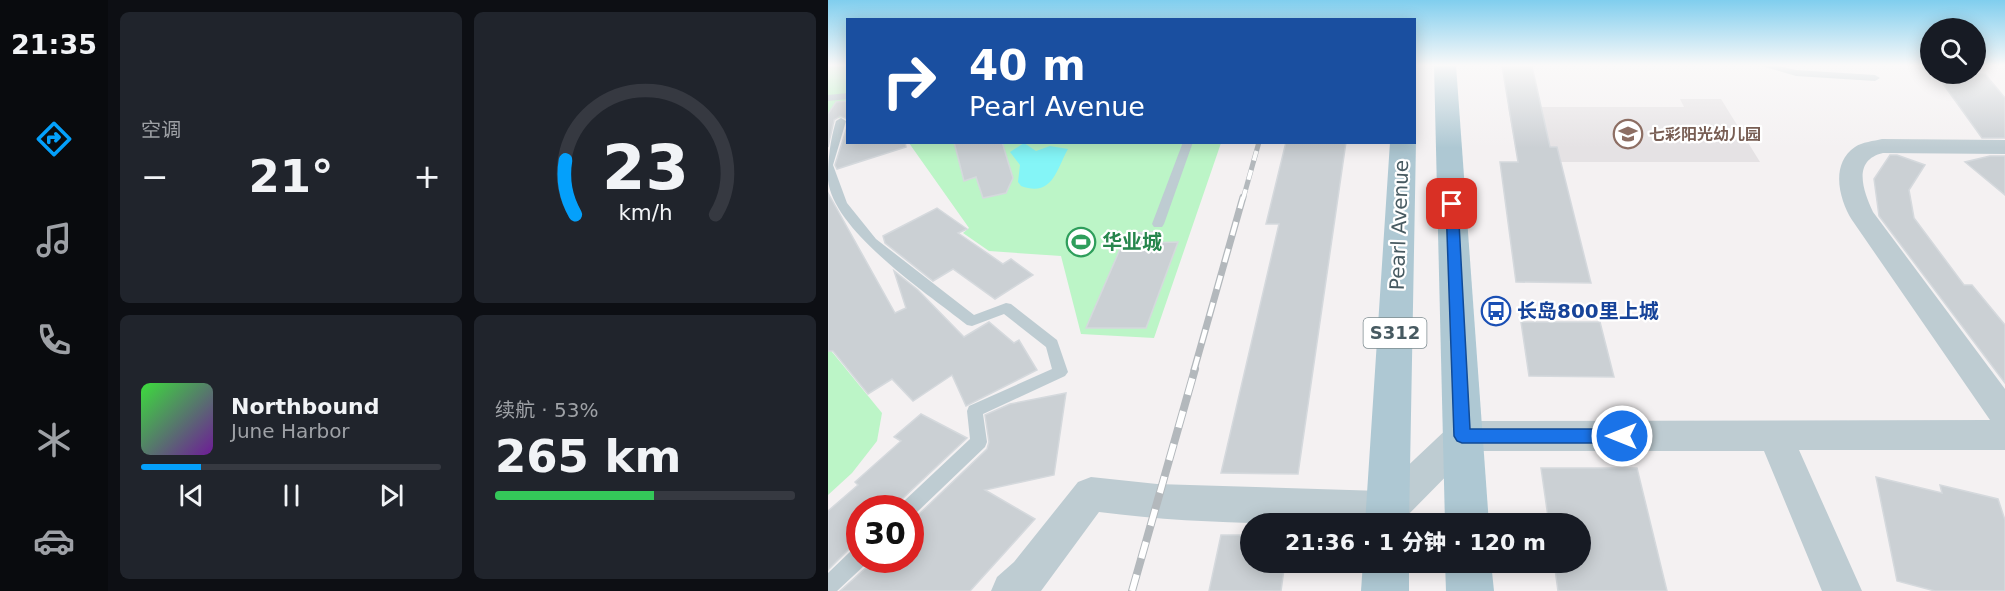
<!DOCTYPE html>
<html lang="zh">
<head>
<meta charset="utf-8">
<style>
	body { margin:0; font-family:"DejaVu Sans","Noto Sans SC",sans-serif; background:#20242c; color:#f1f3f6; height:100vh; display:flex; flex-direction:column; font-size:22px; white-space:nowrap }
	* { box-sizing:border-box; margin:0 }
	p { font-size:20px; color:#9ea1a6 }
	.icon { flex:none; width:33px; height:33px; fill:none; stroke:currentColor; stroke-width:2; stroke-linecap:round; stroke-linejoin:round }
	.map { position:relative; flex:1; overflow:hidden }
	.panel { display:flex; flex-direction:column; gap:12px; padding:12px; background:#0d0f14; width:720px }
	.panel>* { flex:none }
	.hud { position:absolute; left:18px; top:18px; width:570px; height:126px; border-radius:0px; box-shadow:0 3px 15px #0003; background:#1a4fa0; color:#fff; overflow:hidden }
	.fabs { position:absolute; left:1092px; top:18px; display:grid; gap:12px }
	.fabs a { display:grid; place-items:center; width:66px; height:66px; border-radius:50%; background:#171b24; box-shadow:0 3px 15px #0003; font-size:30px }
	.speed { position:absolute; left:18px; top:495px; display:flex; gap:12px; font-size:30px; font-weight:700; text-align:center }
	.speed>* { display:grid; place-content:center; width:78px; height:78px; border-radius:50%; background:#171b24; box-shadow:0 3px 15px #0003; line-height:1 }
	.speed .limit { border:9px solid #d22; background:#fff; color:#111 }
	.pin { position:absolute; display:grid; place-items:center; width:51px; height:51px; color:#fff; margin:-26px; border-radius:12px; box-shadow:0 3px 9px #0006 }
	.me { position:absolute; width:66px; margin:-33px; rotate:270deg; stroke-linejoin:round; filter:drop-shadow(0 0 4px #0008) }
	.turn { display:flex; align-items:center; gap:21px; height:126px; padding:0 24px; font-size:27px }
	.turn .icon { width:78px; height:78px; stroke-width:2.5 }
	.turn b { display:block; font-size:42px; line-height:51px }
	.big { font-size:45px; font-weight:800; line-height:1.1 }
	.panel .widget { flex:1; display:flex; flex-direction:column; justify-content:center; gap:9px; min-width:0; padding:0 21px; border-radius:9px; background:#20242c }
	.panel .dial { align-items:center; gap:0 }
	.dial svg { height:156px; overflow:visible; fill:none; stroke:#363941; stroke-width:7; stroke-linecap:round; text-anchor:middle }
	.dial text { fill:#f1f3f6; stroke:none }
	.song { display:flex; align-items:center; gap:18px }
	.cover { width:72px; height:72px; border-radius:9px; background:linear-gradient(135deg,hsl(120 70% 55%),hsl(280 70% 35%)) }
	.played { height:6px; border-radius:3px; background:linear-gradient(90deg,#04a0fb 20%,#363941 20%) }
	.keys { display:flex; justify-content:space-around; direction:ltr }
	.heat { display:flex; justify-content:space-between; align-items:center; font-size:33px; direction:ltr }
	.charge { height:9px; border-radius:4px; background:linear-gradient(90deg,#34c759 53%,#363941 0) }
	.panel .tiles { flex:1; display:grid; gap:12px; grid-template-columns:repeat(2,1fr) }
	.trip { position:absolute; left:412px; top:513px; width:351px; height:60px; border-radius:30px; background:#171b24; box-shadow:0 3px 15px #0003; font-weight:800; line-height:60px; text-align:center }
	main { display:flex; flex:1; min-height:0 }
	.menu { display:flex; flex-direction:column; width:108px; justify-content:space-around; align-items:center; background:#090b0e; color:#9ea1a6 }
	.menu .icon { width:42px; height:42px }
	.menu .selected { color:#04a0fb }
	.menu b { font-size:27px; color:#f1f3f6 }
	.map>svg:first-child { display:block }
</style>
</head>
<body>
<main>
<nav class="menu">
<b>21:35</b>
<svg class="icon selected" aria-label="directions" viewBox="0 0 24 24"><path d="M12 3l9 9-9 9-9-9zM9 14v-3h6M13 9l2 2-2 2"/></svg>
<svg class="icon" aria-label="music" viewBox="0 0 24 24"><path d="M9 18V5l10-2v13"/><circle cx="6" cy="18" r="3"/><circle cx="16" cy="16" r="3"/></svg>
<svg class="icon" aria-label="phone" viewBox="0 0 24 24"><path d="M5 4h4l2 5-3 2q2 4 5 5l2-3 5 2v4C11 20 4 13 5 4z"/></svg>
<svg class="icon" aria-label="climate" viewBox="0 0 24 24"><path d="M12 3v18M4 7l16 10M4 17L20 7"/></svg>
<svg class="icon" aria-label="car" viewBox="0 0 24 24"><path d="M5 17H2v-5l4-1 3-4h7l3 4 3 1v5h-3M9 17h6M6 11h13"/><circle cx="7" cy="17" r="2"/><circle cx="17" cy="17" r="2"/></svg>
</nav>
<section class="panel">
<div class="tiles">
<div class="widget"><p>空调</p>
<div class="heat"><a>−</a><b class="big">21°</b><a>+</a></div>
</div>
<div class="widget dial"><svg viewBox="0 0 100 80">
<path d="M14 69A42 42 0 1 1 86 69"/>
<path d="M14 69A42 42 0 0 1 9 41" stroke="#04a0fb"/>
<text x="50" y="56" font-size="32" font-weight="700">23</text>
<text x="50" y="72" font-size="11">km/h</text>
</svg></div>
<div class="widget">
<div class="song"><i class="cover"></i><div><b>Northbound</b><p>June Harbor</p></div></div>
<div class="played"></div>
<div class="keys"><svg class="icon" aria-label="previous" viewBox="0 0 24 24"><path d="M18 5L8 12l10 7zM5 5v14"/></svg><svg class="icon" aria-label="pause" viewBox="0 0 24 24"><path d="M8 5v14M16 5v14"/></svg><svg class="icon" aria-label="next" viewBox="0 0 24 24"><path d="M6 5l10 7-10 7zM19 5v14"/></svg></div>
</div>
<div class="widget"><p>续航 · 53%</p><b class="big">265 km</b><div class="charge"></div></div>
</div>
</section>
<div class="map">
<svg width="1177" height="591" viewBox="0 0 1177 591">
	<rect width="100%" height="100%" fill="#f4f1f2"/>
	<polygon fill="#e5e2e4" points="852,99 893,99 932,162 690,162 680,107 856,107"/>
	<g fill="#bcf5c7">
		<polygon points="0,65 20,65 19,116 0,120"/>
		<polygon points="81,143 393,143 326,338 253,334 233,256 161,251 135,233 141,228"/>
		<polygon points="0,347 54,413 49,441 24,473 0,495"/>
	</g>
	<path fill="#84f5f7" d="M196,143L208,151L222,146L240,149C229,168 225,198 193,186L190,182L192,165L182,152Z"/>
	<g fill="#cbd0d4" stroke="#d5d9dd" stroke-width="1.5">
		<polygon points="674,66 704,66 722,147 729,147 763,283 688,282 672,162 690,162"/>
		<polygon points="1108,74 1157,74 1177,98 1177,138 1154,138"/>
		<polygon points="20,101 20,119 12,116 6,120 0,147 0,114 8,102"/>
		<polygon points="20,124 20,142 77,142 78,147 9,169 7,165"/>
		<polygon points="126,142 174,142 185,178 178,193 155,198 148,177 136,181"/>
		<polygon points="458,142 518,142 470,474 393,473 451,224 438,224"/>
		<polygon points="1062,155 1069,155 1097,165 1081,190 1086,218 1136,285 1144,285 1177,325 1177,383 1051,216 1046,179"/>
		<polygon points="1162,156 1177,156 1177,195 1137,162"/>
		<polygon points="0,193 67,313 78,308 66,271 90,290 136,337 161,322 186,343 191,340 209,370 138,406 124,375 85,401 64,379 40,394 5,351 0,351"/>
		<polygon points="109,208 139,229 130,233 175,264 183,259 205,275 167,299 125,269 105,281 57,243 55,236"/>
		<polygon points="325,232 321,243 350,242 318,328 258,328 299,233"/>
		<polygon points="693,322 772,322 786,377 701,376"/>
		<polygon points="238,393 226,475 157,490 207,519 142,591 12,591 41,565 42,560 82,560 82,518 89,516 159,449 161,442 157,415 182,404"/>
		<polygon points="93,414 139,438 73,500 70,508 32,508 32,545 23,547 0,570 0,511 30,485 27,482 73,441 66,437"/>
		<polygon points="713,468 809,468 839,591 730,591 726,562 753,562 753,524 721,524"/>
		<polygon points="1048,477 1114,493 1112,485 1170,499 1177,520 1177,591 1107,591 1069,581"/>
		<polygon points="393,535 423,535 423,562 457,562 453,591 381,591"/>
	</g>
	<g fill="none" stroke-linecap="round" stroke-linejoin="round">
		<g fill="#beccd2" fill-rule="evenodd">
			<polygon points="0,65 5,65 0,69"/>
			<polygon points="930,65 946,65 968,70 1047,75 1052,78 1047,81 968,76"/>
			<polygon points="20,93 20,99 0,101 0,95"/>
			<path d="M13,118L18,121L5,165L19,203L48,239L146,315L178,303L183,304L229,340L240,372L237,376L155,414L159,442L157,447L87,514L82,516V508H72L75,502L142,439L139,411L141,406L224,369L218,347L176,314L144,326L139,325C100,294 5,231 0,180C0,159 2,141 8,121Z"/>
			<polygon points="355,142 365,142 336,224 334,227 326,227 324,224"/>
			<polygon points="32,547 32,560 40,560 39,563 9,591 0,591 0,573 25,549"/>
		</g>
		<path fill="#beccd2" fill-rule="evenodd" d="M1054,139L1177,140V154L1055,153C1024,160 1035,191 1045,212L1177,389V450H971L1034,591H994L936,451H643L573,522L569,524C469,524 370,525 271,512L213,591H163L169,577L186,562L250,482L263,477L329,484L553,491L623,425L635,421L1162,420L1024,220C1011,199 1002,164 1027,147C1034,142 1046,141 1054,139Z"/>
		<g fill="#aec8d3" fill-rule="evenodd">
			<polygon points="606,65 628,65 661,524 617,524"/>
			<polygon points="586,140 588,142 581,524 537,524 562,142 586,142"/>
			<polygon points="535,562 581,562 581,591 533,591"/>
			<polygon points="617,562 663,562 666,591 618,591"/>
		</g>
		<g stroke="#b3b8bc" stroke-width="5">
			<polyline id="rail-far2" points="415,199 431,142"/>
		</g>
		<g stroke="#b3b8bc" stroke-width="7">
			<polyline id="rail-far1" points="366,370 415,197"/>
		</g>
		<g stroke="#b3b8bc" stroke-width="8">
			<polyline id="rail" points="304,591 367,369"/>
		</g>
		<use href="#rail-far2" stroke="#fff" stroke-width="4" stroke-dasharray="10" stroke-linecap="butt"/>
		<use href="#rail-far1" stroke="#fff" stroke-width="4.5" stroke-dasharray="14" stroke-linecap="butt"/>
		<use href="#rail" stroke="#fff" stroke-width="6" stroke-dasharray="17" stroke-linecap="butt"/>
	</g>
	<linearGradient id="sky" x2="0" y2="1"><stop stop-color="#80ceee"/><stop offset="0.44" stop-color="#faf9f9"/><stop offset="1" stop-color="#faf9f9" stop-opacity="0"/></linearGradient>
	<rect width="1177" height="148" fill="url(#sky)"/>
	<polygon fill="#1a73e8" stroke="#114b97" stroke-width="1.5" points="624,200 630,204 642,429 794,429 800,431 802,436 800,441 794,443 634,443 629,441 626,436 618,204"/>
	<defs>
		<g id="school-ring" transform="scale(1.5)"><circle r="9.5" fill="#fff" stroke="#8d6e63" stroke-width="1.5"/><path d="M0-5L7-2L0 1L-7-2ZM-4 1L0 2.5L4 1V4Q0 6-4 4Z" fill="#8d6e63"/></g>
		<g id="stadium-ring" transform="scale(1.5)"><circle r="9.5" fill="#fff" stroke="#2e9e5b" stroke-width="1.5"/><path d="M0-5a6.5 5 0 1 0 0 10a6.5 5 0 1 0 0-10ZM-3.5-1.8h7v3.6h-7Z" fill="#2e9e5b"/></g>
		<g id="bus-ring" transform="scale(1.5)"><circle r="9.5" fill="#fff" stroke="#1a4fb4" stroke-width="1.5"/><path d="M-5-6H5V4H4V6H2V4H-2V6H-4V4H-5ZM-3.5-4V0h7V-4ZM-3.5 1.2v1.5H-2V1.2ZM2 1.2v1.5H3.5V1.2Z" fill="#1a4fb4"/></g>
	</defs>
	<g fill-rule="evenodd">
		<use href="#school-ring" x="800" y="134"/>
		<use href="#stadium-ring" x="253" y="242"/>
		<use href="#bus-ring" x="668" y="311"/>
	</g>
	<g text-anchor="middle" stroke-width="4.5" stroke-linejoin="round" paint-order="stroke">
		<g font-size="16" font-weight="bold" fill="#785e54" stroke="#fff" text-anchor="start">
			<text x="821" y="140">七彩阳光幼儿园</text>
		</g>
		<rect fill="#fff" stroke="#7e8c90" stroke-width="1.5" x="535.5" y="318" width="63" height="30" rx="4.5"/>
		<g font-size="18" font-weight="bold" fill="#475a61">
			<text x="567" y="339">S312</text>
		</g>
		<g font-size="20" fill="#475a61" stroke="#fff">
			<text transform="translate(571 225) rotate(-88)" y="7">Pearl Avenue</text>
		</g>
		<g font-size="20" font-weight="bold" fill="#27864d" stroke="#fff" text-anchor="start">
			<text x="274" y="249">华业城</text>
		</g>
		<g font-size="20" font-weight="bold" fill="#164399" stroke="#fff" text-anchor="start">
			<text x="689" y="318">长岛800里上城</text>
		</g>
	</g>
</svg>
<div class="fabs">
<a><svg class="icon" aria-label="search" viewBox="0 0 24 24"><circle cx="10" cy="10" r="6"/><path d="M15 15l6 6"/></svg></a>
</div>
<div class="speed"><div class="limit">30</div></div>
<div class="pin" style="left:624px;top:204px;background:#d93025"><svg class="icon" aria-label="arrive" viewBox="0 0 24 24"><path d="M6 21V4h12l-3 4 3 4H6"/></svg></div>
<svg class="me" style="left:794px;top:436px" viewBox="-20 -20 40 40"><circle r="17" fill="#1a73e8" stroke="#fff" stroke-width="3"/><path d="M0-11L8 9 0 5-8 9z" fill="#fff"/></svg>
<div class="trip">21:36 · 1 分钟 · 120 m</div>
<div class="hud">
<div class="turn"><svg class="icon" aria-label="right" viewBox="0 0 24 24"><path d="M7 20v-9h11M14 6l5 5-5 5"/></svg><div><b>40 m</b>Pearl Avenue</div></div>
</div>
</div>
</main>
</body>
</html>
